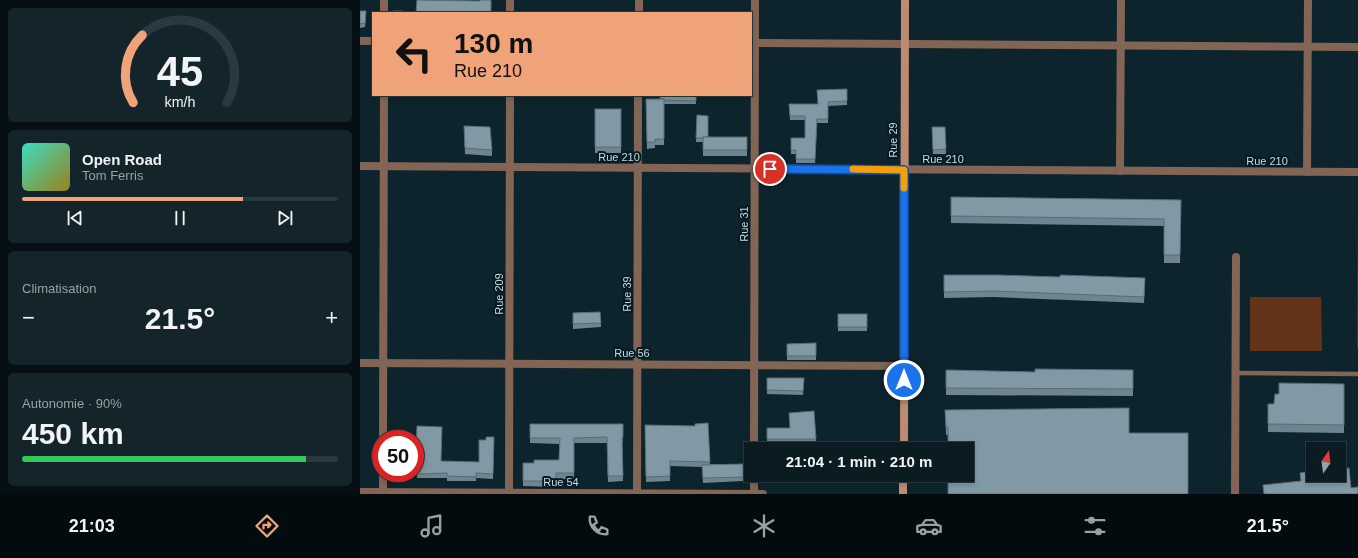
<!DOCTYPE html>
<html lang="fr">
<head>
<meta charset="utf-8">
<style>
	body { margin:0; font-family:Arial,sans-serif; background:#13242a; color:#f1f3f6; height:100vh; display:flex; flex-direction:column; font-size:15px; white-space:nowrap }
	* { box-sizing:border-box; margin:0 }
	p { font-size:13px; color:#99a1a5 }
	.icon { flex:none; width:22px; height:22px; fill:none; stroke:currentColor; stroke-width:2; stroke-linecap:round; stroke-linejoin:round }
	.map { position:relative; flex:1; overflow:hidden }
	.details { display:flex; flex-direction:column; gap:8px; padding:8px; background:#060f13; width:360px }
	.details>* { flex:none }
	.banner { position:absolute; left:12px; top:12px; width:380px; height:84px; border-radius:0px; box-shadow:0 2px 6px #0003,0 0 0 1px #2a3940; background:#f0a279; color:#111; overflow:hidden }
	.needle { width:26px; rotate:14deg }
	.tools { position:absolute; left:946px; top:442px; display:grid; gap:8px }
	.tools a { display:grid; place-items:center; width:40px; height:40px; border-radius:0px; background:#0a1b22; box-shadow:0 2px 6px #0003,0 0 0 1px #2a3940; font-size:20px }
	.speed { position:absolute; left:12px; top:430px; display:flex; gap:8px; font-size:20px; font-weight:700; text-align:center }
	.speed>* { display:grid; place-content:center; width:52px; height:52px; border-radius:50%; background:#0a1b22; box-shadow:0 2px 6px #0003,0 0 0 1px #2a3940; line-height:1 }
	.speed .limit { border:6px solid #d22; background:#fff; color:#111 }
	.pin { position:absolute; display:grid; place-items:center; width:34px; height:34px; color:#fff; margin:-17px; border:2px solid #fff; border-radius:50%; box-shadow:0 1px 4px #0007 }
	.me { position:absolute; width:44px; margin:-22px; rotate:0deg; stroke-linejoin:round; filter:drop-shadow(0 0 3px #0008) }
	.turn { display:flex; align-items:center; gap:14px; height:84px; padding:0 16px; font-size:18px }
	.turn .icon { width:52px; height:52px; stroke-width:2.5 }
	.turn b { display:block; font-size:28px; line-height:34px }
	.big { font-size:30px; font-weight:700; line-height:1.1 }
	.details .widget { flex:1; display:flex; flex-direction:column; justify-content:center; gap:6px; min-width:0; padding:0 14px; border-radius:6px; background:#13242a }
	.details .dial { align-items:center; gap:0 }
	.dial svg { height:104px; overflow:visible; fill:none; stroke:#2a3940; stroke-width:7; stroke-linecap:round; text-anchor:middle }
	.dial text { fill:#f1f3f6; stroke:none }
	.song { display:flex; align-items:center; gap:12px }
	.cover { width:48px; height:48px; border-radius:6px; background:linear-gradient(135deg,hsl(170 70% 55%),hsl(50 70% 35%)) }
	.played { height:4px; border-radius:2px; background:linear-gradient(90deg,#f0a279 70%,#2a3940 70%) }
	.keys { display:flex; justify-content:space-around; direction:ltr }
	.heat { display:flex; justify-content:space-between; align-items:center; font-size:22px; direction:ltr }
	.charge { height:6px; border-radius:3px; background:linear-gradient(90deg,#34c759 90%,#2a3940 0) }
	.trip { position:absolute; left:384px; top:442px; width:230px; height:40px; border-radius:0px; background:#0a1b22; box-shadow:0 2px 6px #0003,0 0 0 1px #2a3940; font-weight:700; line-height:40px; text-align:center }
	.dock { display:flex; height:64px; justify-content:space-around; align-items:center; background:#040b0e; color:#99a1a5 }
	.dock .icon { width:28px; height:28px }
	.dock .current { color:#f0a279 }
	.dock b { font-size:18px; color:#f1f3f6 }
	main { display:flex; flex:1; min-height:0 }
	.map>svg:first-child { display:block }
</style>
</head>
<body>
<main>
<section class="details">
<div class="widget dial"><svg viewBox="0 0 100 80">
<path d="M14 69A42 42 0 1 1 86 69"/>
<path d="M14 69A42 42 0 0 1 21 17" stroke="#f0a279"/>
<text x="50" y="56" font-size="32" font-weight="700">45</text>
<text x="50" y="72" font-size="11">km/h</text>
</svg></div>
<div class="widget">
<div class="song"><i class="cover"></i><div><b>Open Road</b><p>Tom Ferris</p></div></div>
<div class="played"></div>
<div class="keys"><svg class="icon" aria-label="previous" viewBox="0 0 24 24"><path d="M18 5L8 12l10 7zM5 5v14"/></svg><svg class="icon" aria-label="pause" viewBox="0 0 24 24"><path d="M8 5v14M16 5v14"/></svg><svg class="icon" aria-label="next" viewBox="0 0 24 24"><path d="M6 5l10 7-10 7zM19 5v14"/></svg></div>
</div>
<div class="widget"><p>Climatisation</p>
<div class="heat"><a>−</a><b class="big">21.5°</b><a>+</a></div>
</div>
<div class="widget"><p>Autonomie · 90%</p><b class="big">450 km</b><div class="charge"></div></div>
</section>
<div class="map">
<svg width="998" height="494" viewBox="0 0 998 494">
	<rect width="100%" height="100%" fill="#0e242d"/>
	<g fill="#633419">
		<polygon points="998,202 998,347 997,347"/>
		<polygon points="890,297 961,297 962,351 890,351"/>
	</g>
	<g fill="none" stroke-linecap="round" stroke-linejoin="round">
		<polyline stroke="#836555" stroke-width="4.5" points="875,373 998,374"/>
		<g stroke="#836555" stroke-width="8">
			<polyline points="24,13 24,0"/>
			<polyline points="150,13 150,0"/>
			<polyline points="279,13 279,0"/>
			<polyline points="0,41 13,41"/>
			<polyline points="391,43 998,47"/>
			<polyline points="0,166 998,172"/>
			<polyline points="760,171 761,0"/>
			<polyline points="947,172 948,0"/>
			<polyline points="0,363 544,366"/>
			<polyline points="23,439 24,95"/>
			<polyline points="394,449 395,0"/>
			<polyline points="0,492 403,494"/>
			<polyline points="23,494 23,473"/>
			<polyline points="149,494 150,95"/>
			<polyline points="277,494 278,95"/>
			<polyline points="394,494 394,475"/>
			<polyline points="875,494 876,257"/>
		</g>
		<g stroke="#bc8b71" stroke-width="8">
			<polyline points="544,449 545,0"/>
			<polyline points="543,494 543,475"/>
		</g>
	</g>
	<g fill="#6f848e">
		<polygon points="0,11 6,16 5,27 0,28"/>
		<polygon points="487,89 487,105 468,106 468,123 457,123 455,163 436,163 436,154 431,154 431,138 445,138 445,120 430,120 429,104 457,104"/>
		<polygon points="336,95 336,104 304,104 304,145 295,145 295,148 287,149 286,99 300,99"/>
		<rect x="235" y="109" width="26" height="44"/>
		<polygon points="337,115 348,137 387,137 387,156 343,156 343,142 336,142"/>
		<polygon points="104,126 132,150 132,156 105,154"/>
		<polygon points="572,127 585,127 586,154 573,154"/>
		<polygon points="591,197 821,200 820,263 804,263 804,226 591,223"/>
		<polygon points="584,275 700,277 785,278 784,303 633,297 584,298"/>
		<polygon points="240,312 241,327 213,329 213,313"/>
		<rect x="478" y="314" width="29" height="17"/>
		<polygon points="456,343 456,360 427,360 427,344"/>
		<polygon points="586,370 675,372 773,370 773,396 586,395"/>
		<polygon points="407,378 444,378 443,395 407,394"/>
		<polygon points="984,384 984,433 908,432 908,404 914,404 919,394"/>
		<polygon points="769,408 588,435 586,435 585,410"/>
		<polygon points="348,423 350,464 383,464 383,481 343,483 342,467 310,466 310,481 286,482 285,425 335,426"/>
		<polygon points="170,424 263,424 263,443 262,443 263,481 248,482 247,443 214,443 214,479 196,479 196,487 163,486 163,463 174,463 199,460 199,444 170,443"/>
		<polygon points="407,428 430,428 456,439 456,444 407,445"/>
		<polygon points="134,437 133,479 116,478 116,481 87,481 87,478 57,478 56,455 81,461 119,462 126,440"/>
		<polygon points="469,475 480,475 480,482 469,481"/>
	</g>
	<g fill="#8199a5" stroke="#5a6b74">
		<polygon points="57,0 120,1 120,0 131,0 131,13 56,13"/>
		<polygon points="0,11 6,11 5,23 0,24"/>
		<polygon points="33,11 43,11 44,13 33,13"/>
		<polygon points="487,89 487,101 468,102 468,119 457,119 455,159 436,159 436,150 431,150 431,138 445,138 445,116 430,116 429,104 458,104 457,90"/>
		<polygon points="300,95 336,95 336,101 304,100 304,99 300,99"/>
		<polygon points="286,99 304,99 304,139 295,139 295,142 287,142"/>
		<rect x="235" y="109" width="26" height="38"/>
		<polygon points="337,115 348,116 348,137 343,137 343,138 336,138"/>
		<polygon points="104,126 130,127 132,150 105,148"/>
		<polygon points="572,127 585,127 586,149 573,150"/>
		<rect x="343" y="137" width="44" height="13"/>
		<polygon points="591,197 821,200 820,255 804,255 804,219 591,216"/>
		<polygon points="584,275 637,275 700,277 700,275 785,278 784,297 633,291 584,292"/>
		<polygon points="240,312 241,323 213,324 213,313"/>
		<rect x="478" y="314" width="29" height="13"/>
		<polygon points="456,343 456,356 427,356 427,344"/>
		<polygon points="675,369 773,370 773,389 586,388 586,370 675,372"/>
		<polygon points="407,378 444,378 443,391 407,390"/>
		<polygon points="919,383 984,384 984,425 908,424 908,404 914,404 915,394 919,394"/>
		<polygon points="769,408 769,433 828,433 828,494 588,494 588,475 607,475 607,449 588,449 588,427 586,427 585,410"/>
		<polygon points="454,411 456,439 407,439 407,428 430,428 429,413"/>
		<polygon points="348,423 350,462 310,461 310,476 286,477 285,425 335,426 335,424"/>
		<polygon points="170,424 263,424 263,437 262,437 263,476 248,476 247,437 214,438 214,473 196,473 196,481 163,481 163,463 174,463 174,460 199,460 200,438 170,438"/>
		<polygon points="57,426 82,427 81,461 119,462 119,440 126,440 126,437 134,437 133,474 116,473 116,477 87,476 87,473 57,474 56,450"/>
		<polygon points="383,464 383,477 343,478 342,465"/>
		<polygon points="989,468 991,488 998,487 998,494 904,494 903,485 941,481 940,473 953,471 953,475 979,475 979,469"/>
		<rect x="469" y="475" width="11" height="2"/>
	</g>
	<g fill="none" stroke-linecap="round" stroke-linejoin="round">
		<g stroke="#114b97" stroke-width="10">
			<polyline id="route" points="410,169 544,170 544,380"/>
		</g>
		<use href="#route" stroke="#1a73e8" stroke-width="7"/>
		<polyline stroke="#f59e0b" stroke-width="7" points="493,169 544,170 544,188"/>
	</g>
	<g text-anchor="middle" stroke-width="4" stroke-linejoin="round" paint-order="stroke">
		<g font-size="11" fill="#cbd8de" stroke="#051a23">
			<text transform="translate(533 140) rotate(-90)" y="4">Rue 29</text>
			<text x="259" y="161">Rue 210</text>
			<text x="583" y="163">Rue 210</text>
			<text x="907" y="165">Rue 210</text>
			<text transform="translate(384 224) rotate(-90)" y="4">Rue 31</text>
			<text transform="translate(139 294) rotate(-90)" y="4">Rue 209</text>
			<text transform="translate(267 294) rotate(-90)" y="4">Rue 39</text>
			<text x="272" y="357">Rue 56</text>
			<text x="201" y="486">Rue 54</text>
		</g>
	</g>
</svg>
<div class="tools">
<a><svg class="needle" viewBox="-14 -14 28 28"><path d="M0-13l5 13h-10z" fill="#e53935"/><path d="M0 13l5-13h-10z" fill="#99a1a5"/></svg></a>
</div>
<div class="speed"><div class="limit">50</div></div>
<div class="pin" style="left:410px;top:169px;background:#d93025"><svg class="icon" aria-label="arrive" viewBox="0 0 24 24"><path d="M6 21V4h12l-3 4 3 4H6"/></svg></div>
<svg class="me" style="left:544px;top:380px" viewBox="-20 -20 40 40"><circle r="17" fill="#1a73e8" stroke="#fff" stroke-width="3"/><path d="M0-11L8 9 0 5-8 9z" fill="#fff"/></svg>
<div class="trip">21:04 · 1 min · 210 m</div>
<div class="banner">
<div class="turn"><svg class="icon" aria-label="left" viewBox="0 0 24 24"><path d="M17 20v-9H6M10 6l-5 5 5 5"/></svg><div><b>130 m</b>Rue 210</div></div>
</div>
</div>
</main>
<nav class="dock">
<b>21:03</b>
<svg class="icon current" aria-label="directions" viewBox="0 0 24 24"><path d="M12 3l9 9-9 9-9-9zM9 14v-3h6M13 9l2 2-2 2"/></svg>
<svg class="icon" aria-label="music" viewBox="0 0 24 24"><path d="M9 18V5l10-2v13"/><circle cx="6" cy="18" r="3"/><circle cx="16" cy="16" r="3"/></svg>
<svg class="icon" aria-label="phone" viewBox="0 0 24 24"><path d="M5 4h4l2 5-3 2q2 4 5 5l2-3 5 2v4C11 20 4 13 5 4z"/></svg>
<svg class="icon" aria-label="climate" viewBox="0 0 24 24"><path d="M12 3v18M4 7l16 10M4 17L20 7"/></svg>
<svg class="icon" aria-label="car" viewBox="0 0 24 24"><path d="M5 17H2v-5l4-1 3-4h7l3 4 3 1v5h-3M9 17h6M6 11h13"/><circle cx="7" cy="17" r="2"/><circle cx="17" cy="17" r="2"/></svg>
<svg class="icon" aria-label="filters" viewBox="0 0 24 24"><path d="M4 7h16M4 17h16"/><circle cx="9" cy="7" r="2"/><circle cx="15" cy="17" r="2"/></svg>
<b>21.5°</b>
</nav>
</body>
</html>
